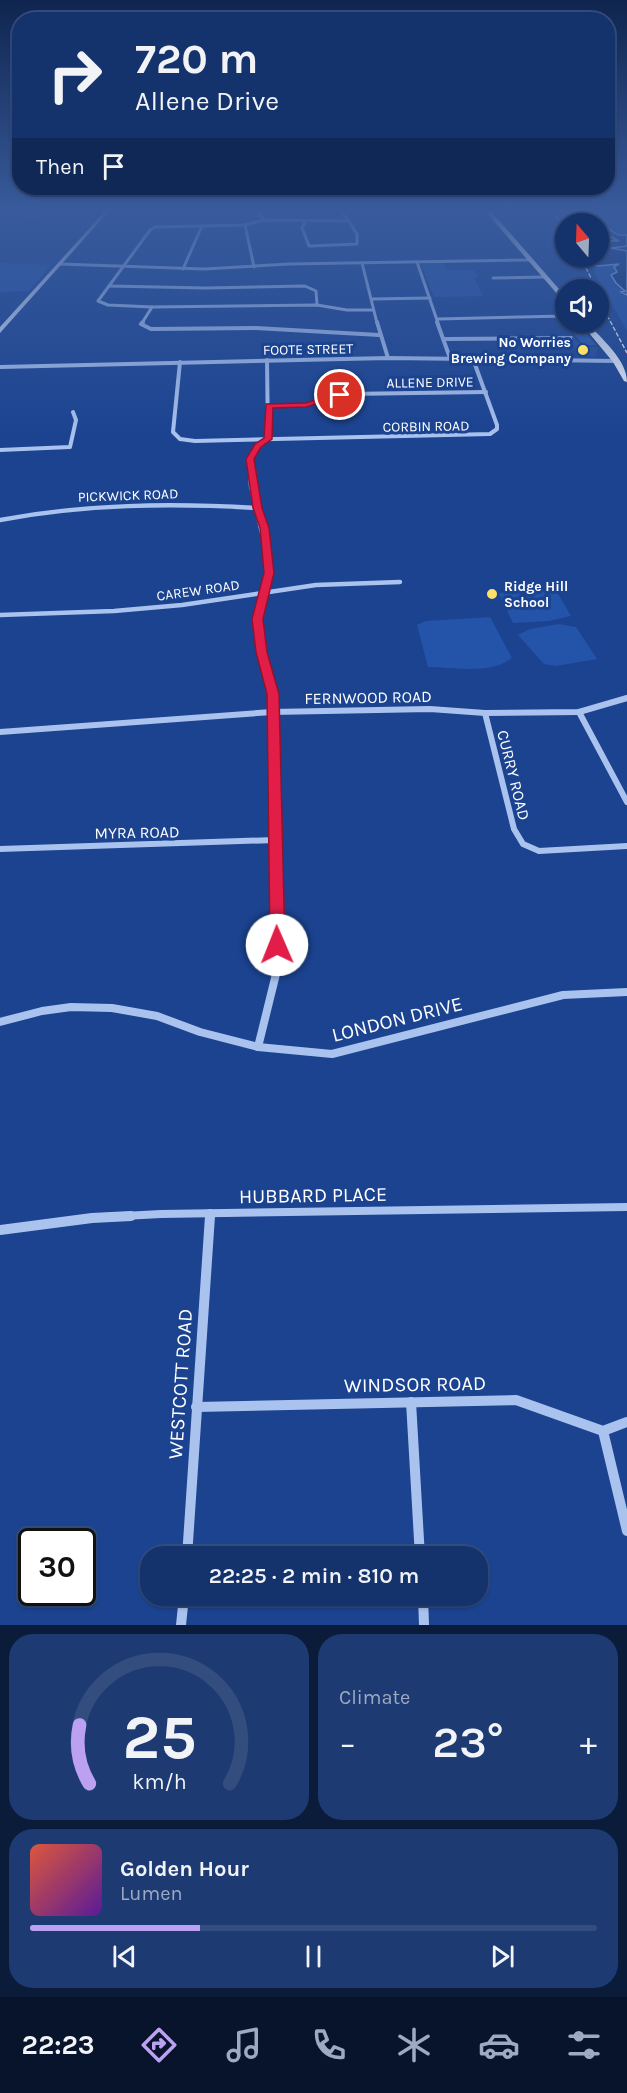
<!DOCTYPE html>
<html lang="en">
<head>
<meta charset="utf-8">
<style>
	body { margin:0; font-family:Karla,sans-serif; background:#1d3a72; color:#f1f3f6; height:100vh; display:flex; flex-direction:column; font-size:22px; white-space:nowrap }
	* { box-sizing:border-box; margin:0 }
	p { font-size:20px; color:#9daac2 }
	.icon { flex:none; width:33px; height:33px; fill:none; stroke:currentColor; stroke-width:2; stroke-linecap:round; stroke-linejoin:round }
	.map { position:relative; height:1625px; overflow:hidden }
	.drawer { display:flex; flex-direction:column; gap:9px; padding:9px; background:#0b1c3b; flex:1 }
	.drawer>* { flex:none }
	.guide { position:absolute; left:12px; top:12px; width:603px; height:183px; border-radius:24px; box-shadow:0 2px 4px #0004,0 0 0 2px #334d7f; background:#14326c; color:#f1f3f6; overflow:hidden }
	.needle { width:39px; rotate:341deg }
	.tools { position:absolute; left:555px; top:213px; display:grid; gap:12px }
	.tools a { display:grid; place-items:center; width:54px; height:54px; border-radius:50%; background:#14326c; box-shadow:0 2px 4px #0004,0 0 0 2px #334d7f; font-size:30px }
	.speed { position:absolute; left:18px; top:1528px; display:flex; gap:12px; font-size:30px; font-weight:700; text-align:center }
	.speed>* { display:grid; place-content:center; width:78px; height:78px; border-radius:50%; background:#14326c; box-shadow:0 2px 4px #0004,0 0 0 2px #334d7f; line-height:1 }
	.speed .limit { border:3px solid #111; border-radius:9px; background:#fff; color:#111 }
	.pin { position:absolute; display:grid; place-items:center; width:51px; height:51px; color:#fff; margin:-26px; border:3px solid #fff; border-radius:50%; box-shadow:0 2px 6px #0007 }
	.me { position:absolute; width:66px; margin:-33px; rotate:359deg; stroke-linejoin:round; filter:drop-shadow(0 0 4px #0008) }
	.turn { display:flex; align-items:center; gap:21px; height:126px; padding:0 24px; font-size:27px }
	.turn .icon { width:78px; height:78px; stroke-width:2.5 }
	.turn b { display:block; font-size:42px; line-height:51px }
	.then { display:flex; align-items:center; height:57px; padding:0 24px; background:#0003; gap:12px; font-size:22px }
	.big { font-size:45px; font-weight:600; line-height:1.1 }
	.drawer .card { flex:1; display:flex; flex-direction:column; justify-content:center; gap:9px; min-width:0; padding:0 21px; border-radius:24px; background:#1d3a72 }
	.drawer .dial { align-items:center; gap:0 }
	.dial svg { height:156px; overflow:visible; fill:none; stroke:#334d7f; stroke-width:7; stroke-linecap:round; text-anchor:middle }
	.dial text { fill:#f1f3f6; stroke:none }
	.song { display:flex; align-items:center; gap:18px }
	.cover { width:72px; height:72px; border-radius:9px; background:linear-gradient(135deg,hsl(10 70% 55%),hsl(270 70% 35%)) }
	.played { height:6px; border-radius:3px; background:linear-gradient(90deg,#bca0f2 30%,#334d7f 30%) }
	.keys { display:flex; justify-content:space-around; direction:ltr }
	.heat { display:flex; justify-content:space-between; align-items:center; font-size:33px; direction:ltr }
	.drawer .tiles { flex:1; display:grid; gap:9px; grid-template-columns:1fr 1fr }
	.card:last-child { grid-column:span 2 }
	.trip { position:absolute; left:140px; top:1546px; width:348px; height:60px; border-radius:24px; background:#14326c; box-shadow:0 2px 4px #0004,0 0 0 2px #334d7f; font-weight:600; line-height:60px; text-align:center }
	.menu { display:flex; height:96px; justify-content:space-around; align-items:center; background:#08142b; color:#9daac2 }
	.menu .icon { width:42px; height:42px }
	.menu .current { color:#bca0f2 }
	.menu b { font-size:27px; color:#f1f3f6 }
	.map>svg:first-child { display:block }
</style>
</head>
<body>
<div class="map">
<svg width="627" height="1625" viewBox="0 0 627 1625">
	<rect width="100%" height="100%" fill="#1b4390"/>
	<g fill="#2454a9">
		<polygon points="562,210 584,210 593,218 627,217 627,235 618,235 598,223 570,223"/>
		<polygon points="443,262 447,270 474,270 478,277 474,277 483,296 434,297 421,264"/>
		<polygon points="0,263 51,265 29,291 0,292"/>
		<polygon points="589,263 604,266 619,264 617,272 627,274 627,331"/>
		<polygon points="554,587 571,616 549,621 513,623 499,594 509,588"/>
		<path d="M490,617L512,658C490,675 454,667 428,667L417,625L426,621Z"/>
		<polygon points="559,624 576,627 597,659 556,666 544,664 518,635 530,629"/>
	</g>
	<polygon fill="#12316e" stroke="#9dbcf0" stroke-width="1.5" points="598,222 618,235 627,235 627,246 611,248 627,251 627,295 621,292 625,291 616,283 611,275 617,272 614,267 619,264 598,266 589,263 587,259 588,257 598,256 599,236 605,241 619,241 599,231 598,224 588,223"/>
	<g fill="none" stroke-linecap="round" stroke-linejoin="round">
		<polyline stroke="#9dbcf0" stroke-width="1.5" points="561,210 567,221 573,223"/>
		<g stroke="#aac2ee" stroke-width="3">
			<polyline points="264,220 259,214 265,210"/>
			<polyline points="349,221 264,220 245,225 155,227 150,230 98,301 108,305 152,307 317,305 347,310 373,310"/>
			<polyline points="305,222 302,228 309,246 357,244 357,234 341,210"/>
			<polyline points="245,225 254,267"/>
			<polyline points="417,262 438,323"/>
			<polyline points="362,263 377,323"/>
			<polyline points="60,264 204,269 289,264 530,260"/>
			<polyline points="183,269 202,226"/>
			<polyline points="493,278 544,277"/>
			<polyline points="109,286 206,288 305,286 316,291 317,305"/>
			<polyline points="372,299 430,298"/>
			<polyline points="438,319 566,316"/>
			<polyline points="142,323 152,307"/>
		</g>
		<g stroke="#aac2ee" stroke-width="4">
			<polyline points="143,322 141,324 151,329 256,328 379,335"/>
			<polyline points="377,322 388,358"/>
			<polyline points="437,322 450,358"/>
			<polyline points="445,339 577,338"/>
			<polyline points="180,362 173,432 180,439 195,441 490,434 497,429 497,425 473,359"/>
			<polyline points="0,367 388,358 616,361"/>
			<polyline points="269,406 306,405 345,394 486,392"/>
			<polyline points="0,450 70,447 76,420 73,412"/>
			<polyline points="250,469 252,452 268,439 267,360"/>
		</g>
		<g stroke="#aac2ee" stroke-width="4.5">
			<polyline points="250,467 251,486 268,558 268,577 258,617 262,657"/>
			<path d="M0,520C86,504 170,503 257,508"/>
			<polyline points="0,615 114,611 182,605 316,585 400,582"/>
		</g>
		<g stroke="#aac2ee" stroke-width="6">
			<polyline points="262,656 272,694 277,901"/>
			<polyline points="579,712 627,802"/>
			<polyline points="485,713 514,829 523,844 539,851 627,846"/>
			<polyline points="0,732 272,712 430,709 485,713 579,712 627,698"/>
			<polyline points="0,849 275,840"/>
		</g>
		<g stroke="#aac2ee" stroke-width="8">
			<polyline points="0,1022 42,1011 71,1007 112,1008 157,1016 200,1032 258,1047 332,1054 563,995 627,992"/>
			<polyline points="258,1047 278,966 277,900"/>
			<polyline points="105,1217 161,1214 627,1207"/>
			<polyline points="210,1217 210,1213"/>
		</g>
		<g stroke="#aac2ee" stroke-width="10">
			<polyline points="0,1230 92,1218 131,1216"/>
			<polyline points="411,1402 420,1557"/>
			<polyline points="196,1407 516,1400 603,1431 627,1422"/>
			<polyline points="603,1431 627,1531"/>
			<polyline points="187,1557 210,1216"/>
			<polyline points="423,1596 424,1625"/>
			<polyline points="181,1625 184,1596"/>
		</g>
		<polygon fill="#d7e3fa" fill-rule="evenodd" points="106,210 110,210 0,333 0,327"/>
		<g fill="#f1f5ff" fill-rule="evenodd">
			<polygon points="484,210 490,210 566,297 566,304"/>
			<path d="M580,322H587C601,339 627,359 627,382L624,381L613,362Z"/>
		</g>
		<g stroke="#fff" stroke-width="1.5" stroke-dasharray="4.5 2" stroke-linecap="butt">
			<polyline points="553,210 566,234"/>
			<polyline points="580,256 597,290"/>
			<polyline points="598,298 627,353"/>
		</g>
	</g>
	<g fill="#244d96">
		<polygon points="25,210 38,210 36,219 27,218"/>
		<polygon points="573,334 598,346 596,356 581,356 571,344"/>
	</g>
	<polygon fill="#1d3e7a" points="34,210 38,210 36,219 34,211"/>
	<polygon fill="#2a59ae" stroke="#1d3e7a" stroke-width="1.5" points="587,333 598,346 583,346 573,334"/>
	<linearGradient id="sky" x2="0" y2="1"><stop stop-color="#0f254f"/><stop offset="0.48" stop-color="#395b9c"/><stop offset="1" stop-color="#395b9c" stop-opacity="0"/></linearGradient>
	<rect width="627" height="437" fill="url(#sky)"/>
	<polygon fill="#e11d48" stroke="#92132f" stroke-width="1.5" points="340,392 344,395 343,396 306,407 273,408 272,439 261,447 254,459 262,508 269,528 274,573 263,619 267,652 279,694 285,945 283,949 277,951 272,949 270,945 267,694 256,652 252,619 264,573 260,528 253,508 246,459 255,444 264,438 266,404 306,403"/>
	<g fill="#ffe167" stroke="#1b4390" stroke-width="2">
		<circle cx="583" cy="350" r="6"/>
		<circle cx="492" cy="594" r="6"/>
	</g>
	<g text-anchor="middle" stroke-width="6" stroke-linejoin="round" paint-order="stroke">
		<g font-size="14" font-weight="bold" fill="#fff" stroke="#1b4390" text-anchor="end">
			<text x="571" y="347">No Worries<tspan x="571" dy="16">Brewing Company</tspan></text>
			<text x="504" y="591" text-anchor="start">Ridge Hill<tspan x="504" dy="16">School</tspan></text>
		</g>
		<g font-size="14" fill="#fff" stroke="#1b4390">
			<text transform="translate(308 349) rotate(-1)" y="5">FOOTE STREET</text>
			<text transform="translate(430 382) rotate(-1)" y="5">ALLENE DRIVE</text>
			<text transform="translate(426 426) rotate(-1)" y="5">CORBIN ROAD</text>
			<text transform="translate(128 495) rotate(-2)" y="5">PICKWICK ROAD</text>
			<text transform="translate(198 590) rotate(-8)" y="5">CAREW ROAD</text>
		</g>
		<g font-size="16" fill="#fff" stroke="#1b4390">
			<text transform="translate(368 697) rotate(-1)" y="6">FERNWOOD ROAD</text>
			<text transform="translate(514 775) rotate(76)" y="6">CURRY ROAD</text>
			<text transform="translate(137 832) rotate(-1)" y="6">MYRA ROAD</text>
		</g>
		<g font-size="20" fill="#fff" stroke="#1b4390">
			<text transform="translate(397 1019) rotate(-14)" y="7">LONDON DRIVE</text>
			<text transform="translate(313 1195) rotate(-1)" y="7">HUBBARD PLACE</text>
			<text transform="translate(180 1384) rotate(-86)" y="7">WESTCOTT ROAD</text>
			<text transform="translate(415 1384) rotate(-1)" y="7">WINDSOR ROAD</text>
		</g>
	</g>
</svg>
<div class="tools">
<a><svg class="needle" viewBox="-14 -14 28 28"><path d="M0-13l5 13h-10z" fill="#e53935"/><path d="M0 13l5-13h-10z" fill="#9daac2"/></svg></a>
<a><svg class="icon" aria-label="sound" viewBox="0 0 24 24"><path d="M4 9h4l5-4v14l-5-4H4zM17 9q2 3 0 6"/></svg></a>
</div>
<div class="speed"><div class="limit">30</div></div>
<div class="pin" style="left:340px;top:395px;background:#d93025"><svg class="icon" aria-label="arrive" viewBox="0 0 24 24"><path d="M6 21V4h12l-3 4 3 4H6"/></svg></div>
<svg class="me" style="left:277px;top:945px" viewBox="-20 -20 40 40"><circle r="19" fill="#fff"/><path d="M0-13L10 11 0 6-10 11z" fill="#e11d48"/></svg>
<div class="trip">22:25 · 2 min · 810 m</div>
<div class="guide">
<div class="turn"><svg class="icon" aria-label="right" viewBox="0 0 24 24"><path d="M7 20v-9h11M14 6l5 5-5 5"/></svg><div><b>720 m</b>Allene Drive</div></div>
<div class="then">Then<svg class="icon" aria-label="arrive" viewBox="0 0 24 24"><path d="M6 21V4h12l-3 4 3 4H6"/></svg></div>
</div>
</div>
<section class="drawer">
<div class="tiles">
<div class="card dial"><svg viewBox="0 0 100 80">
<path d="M14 69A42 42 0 1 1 86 69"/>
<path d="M14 69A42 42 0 0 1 9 39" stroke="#bca0f2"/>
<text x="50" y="56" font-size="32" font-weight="700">25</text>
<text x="50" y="72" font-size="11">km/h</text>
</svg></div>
<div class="card"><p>Climate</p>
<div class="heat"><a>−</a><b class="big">23°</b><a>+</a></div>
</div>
<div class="card">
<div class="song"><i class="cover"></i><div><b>Golden Hour</b><p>Lumen</p></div></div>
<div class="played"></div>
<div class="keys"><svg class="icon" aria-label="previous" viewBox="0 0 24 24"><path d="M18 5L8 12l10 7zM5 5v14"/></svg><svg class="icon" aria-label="pause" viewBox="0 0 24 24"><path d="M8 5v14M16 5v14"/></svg><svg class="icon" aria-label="next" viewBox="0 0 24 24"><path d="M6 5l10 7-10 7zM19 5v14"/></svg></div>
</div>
</div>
</section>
<nav class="menu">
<b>22:23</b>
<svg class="icon current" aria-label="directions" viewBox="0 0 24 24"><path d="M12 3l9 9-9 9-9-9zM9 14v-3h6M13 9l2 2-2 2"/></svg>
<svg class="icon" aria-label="music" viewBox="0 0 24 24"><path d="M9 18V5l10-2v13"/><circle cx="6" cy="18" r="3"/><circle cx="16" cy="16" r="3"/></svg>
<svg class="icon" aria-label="phone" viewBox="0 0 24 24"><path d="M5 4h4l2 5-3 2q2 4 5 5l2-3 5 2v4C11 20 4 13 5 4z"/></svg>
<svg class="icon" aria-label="climate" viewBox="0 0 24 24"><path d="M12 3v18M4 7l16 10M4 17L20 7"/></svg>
<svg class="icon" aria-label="car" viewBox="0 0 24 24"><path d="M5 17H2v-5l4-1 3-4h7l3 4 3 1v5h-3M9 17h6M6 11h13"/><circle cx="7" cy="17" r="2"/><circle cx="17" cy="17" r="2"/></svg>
<svg class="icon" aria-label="filters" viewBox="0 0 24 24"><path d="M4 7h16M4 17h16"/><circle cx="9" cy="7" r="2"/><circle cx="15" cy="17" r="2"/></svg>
</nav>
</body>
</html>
